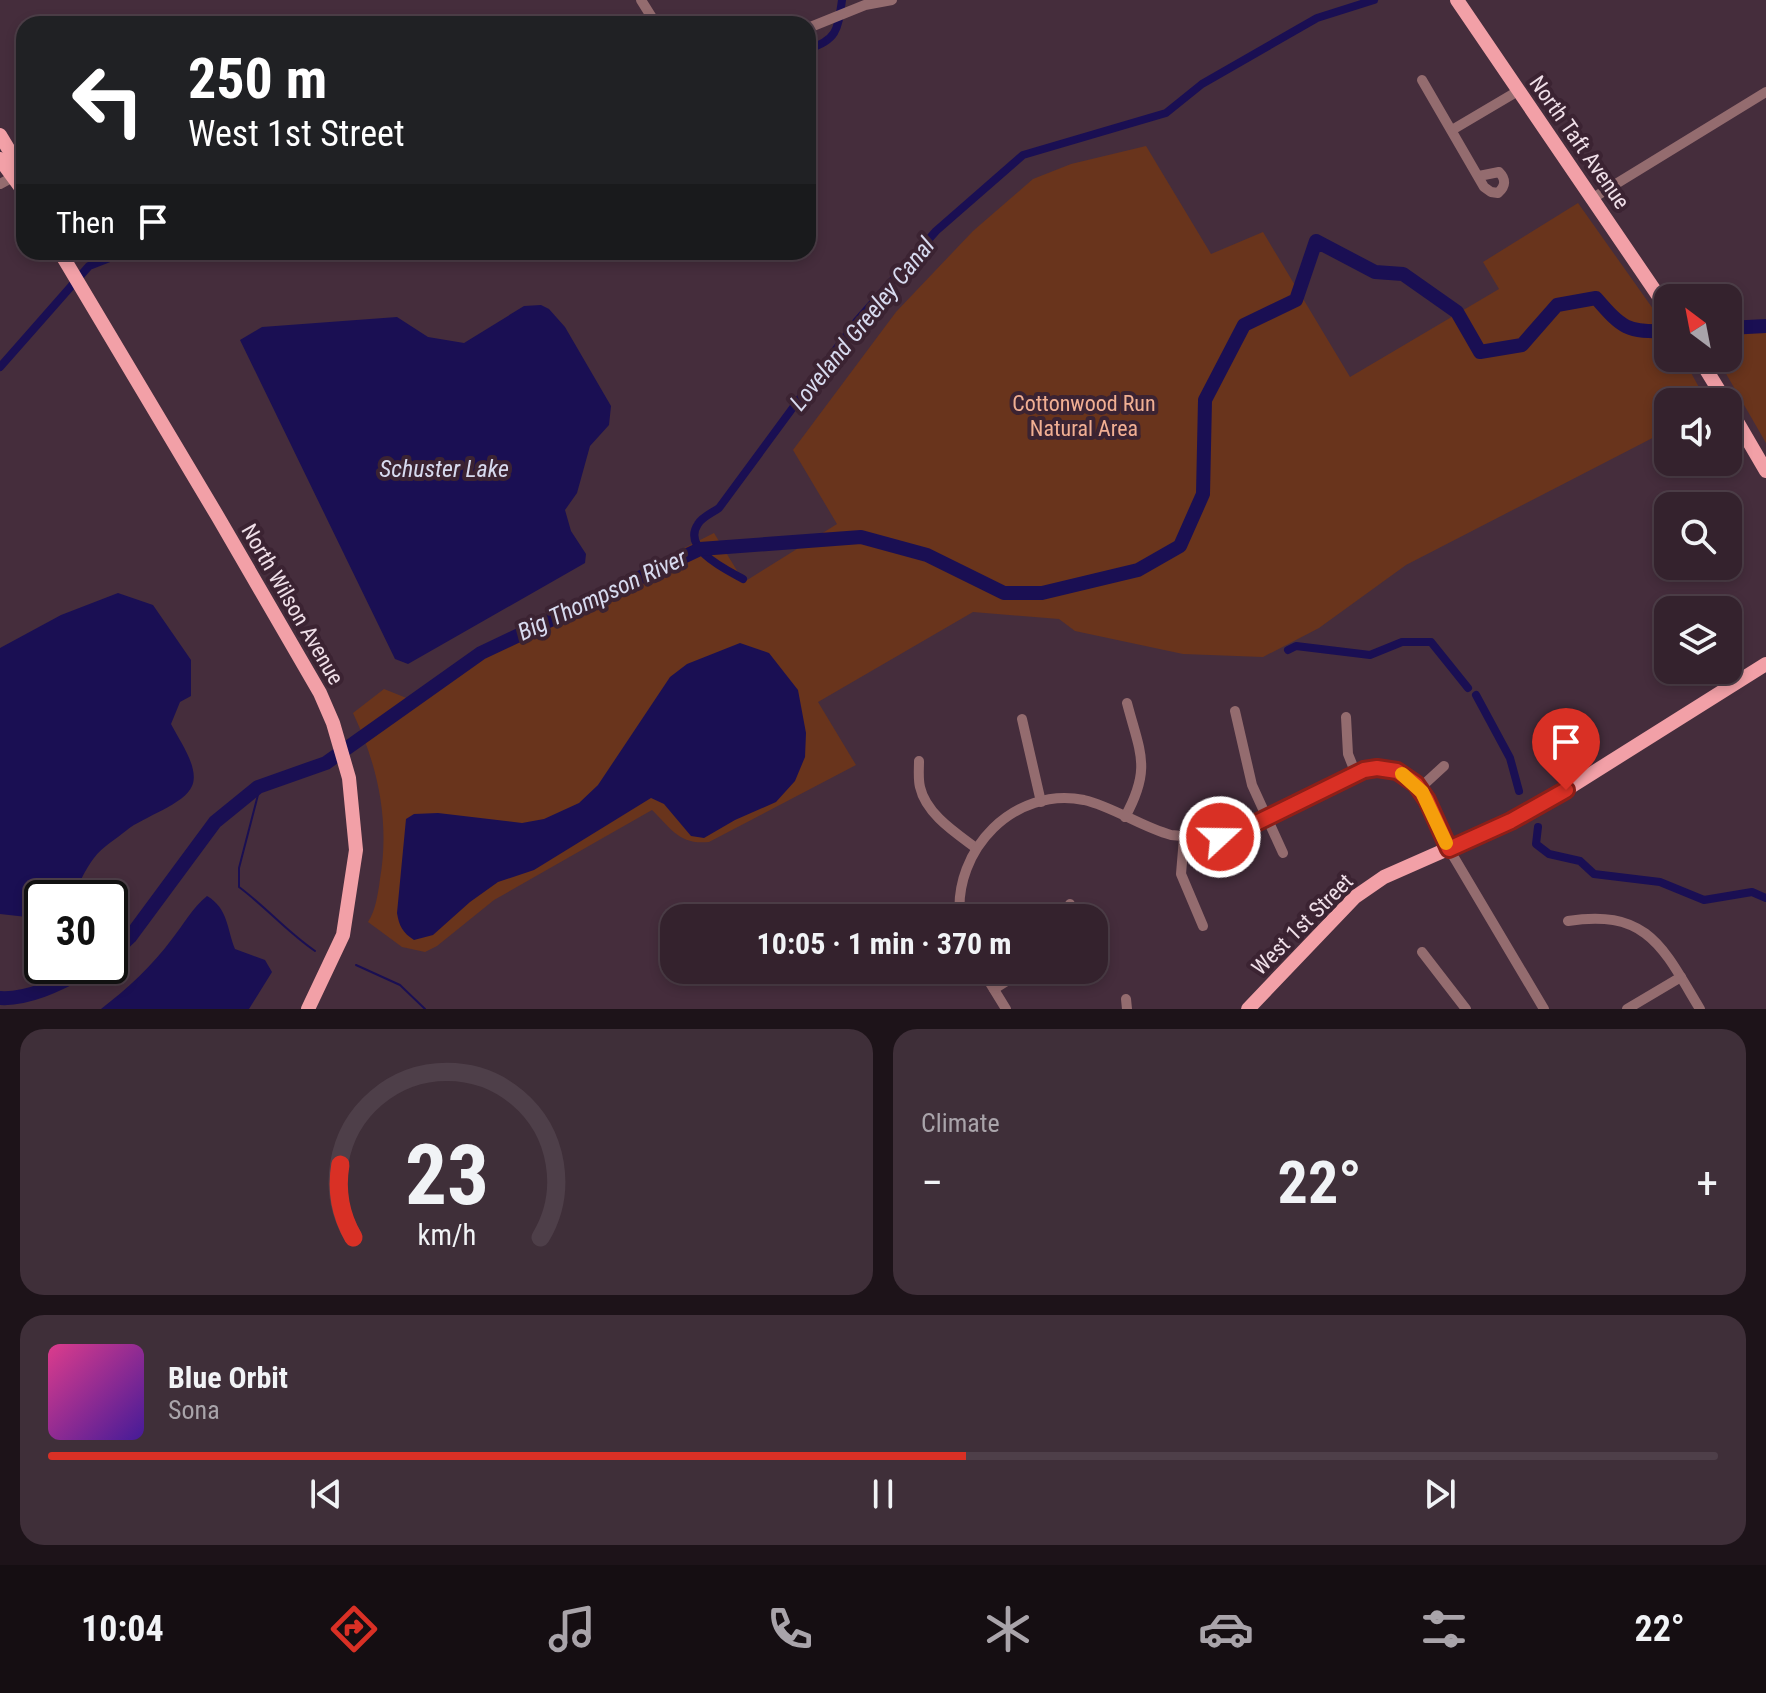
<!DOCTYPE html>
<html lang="en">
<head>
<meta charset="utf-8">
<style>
	body { margin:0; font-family:"Roboto Condensed",sans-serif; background:#3f2f39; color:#f1f3f6; height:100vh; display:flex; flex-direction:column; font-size:30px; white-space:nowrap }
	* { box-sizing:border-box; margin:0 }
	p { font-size:26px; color:#a9a4aa }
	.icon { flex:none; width:44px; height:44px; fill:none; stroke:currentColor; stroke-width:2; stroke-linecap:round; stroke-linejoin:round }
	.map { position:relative; height:1009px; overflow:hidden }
	.sheet { display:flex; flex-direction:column; gap:20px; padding:20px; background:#1d1319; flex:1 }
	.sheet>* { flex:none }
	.guide { position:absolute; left:16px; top:16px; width:800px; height:244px; border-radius:24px; box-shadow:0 4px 12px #0003,0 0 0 2px #4e3f49; background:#202124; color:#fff; overflow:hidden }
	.needle { width:52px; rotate:328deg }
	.fabs { position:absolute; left:1654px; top:284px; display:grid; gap:16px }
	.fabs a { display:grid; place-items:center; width:88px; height:88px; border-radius:16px; background:#34222d; box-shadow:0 4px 12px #0003,0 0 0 2px #4e3f49; font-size:40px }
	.speed { position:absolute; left:24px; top:880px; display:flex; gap:16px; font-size:40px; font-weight:700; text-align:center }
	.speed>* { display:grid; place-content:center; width:104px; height:104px; border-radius:50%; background:#34222d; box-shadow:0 4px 12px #0003,0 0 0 2px #4e3f49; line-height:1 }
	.speed .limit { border:4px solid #111; border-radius:12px; background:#fff; color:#111 }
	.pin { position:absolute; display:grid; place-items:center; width:68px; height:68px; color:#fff; margin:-82px -34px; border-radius:50% 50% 50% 0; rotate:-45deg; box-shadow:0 0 8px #0007 }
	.pin .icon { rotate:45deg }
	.me { position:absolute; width:88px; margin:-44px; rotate:69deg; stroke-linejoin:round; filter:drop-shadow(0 0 6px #0008) }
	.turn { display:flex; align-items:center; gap:28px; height:168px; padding:0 40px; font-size:36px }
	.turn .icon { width:104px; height:104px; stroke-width:2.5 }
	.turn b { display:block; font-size:56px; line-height:68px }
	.then { display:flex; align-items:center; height:76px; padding:0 40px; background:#0003; gap:16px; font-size:30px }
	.big { font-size:60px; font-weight:700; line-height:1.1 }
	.sheet .card { flex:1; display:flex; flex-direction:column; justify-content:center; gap:12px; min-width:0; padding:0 28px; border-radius:24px; background:#3f2f39 }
	.sheet .dial { align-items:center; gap:0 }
	.dial svg { height:208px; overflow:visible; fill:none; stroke:#4e3f49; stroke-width:7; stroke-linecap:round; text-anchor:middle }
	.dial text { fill:#f1f3f6; stroke:none }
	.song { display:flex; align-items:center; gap:24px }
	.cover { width:96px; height:96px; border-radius:12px; background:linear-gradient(135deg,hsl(330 70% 55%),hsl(260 70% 35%)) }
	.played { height:8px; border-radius:4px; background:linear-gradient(90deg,#d93025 55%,#4e3f49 55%) }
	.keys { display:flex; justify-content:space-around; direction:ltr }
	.heat { display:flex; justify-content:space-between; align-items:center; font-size:44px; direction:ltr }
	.sheet .tiles { flex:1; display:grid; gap:20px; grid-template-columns:1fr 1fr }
	.card:last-child { grid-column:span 2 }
	.trip { position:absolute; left:660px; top:904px; width:448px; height:80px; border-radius:24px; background:#34222d; box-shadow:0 4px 12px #0003,0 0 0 2px #4e3f49; font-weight:700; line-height:80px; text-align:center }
	.menu { display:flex; height:128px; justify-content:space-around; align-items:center; background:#150e12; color:#a9a4aa }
	.menu .icon { width:56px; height:56px }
	.menu .on { color:#d93025 }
	.menu b { font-size:36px; color:#f1f3f6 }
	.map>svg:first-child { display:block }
</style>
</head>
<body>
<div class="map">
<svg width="1766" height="1009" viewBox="0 0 1766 1009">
	<rect width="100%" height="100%" fill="#452d3c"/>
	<g fill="#69341c">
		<path d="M1146,146L1211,254L1263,232L1350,377L1499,289L1483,262L1578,203L1668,330V358H1683L1707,402H1668V430L1406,565L1319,628L1263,657L1183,654L1075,631L1059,619L973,612L818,702L856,765L709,842C679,845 672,829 652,810L494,900L437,946L425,952L402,947L368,922C376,910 378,893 380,879C390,821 378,766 353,713L384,689L414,701L476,653L714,533L744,582L837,524L793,450L896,312L973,231L1033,179L1071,164Z"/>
		<polygon points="1766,331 1766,443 1717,358 1728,358 1728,332"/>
	</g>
	<g fill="#1a0f53">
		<polygon points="541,305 549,309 565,327 611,406 609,425 590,446 577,493 565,510 571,531 586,554 585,563 408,664 395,659 240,340 262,327 397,317 428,337 464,343 524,306"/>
		<path d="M118,593L153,605L191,660V696L180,702L171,724C179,740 200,768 192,786C185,804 143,817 127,830C116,839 102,847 94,858C73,886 84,898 42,898V909L27,917L0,914V648L61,615Z"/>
		<path d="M740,643L769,653L798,690L806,733L805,757L795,781L776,802L735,820L704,838L691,836L664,804L651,798L534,870L498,882L470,902L433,935L414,940C403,933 399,926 397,913L406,819L414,814L438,813L522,823L544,819L579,803L598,785L670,677L687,664Z"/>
		<path d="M207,896C228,908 227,929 235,949L265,960L272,972L249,1009H101C127,989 152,966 172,939C184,924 192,908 207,896Z"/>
	</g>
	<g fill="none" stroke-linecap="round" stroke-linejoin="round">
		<g stroke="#1a0f53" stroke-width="2">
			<polyline points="120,252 123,253"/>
			<path d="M260,787L239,868V887C266,907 287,932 315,951"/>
			<polyline points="356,965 400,985 425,1009"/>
		</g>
		<g stroke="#1a0f53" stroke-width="8">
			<path d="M808,49C838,40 838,28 842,0"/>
			<polyline points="0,367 89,266 125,252"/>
			<path d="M743,579C727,570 681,549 698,524C702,517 712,513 719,508L856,322L936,231L1023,155L1166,113L1202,84L1317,18L1374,0"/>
			<polyline points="1288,650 1296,646 1370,655 1402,642 1431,642 1468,688"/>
			<polyline points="1476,695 1510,758 1519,791"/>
			<polyline points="1538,827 1536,844 1549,854 1580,861 1594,874 1660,882 1704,900 1752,892 1766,898"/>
		</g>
		<g stroke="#1a0f53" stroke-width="14">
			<polyline points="1728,328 1766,326"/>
			<path d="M110,956L130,937L215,822L258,787L326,763L481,653L700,549L861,537L927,555L1004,593H1042L1138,570L1180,546L1203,494L1205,400L1244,325L1296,300L1316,241L1375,272L1403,274L1457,312L1480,352L1522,345L1557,305L1596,298C1622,328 1627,333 1668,331"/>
			<path d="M0,998C32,1000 66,980 94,966"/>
		</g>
		<g stroke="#946c6f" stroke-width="10">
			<polyline points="641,0 656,24"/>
			<polyline points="808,28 865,5 892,0"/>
			<path d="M1422,80L1484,187L1491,192L1498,193C1506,186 1506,179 1499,172L1479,176"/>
			<polyline points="1452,130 1518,91"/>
			<polyline points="0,184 24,171"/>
			<polyline points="1593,198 1766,92"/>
			<polyline points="1235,711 1252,785 1283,853"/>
			<polyline points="1346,717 1348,754 1356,774"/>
			<polyline points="1022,719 1041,802"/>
			<path d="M919,761C919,770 918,779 920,787C926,814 956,833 976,848"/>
			<polyline points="1420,788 1444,766"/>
			<path d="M1125,817C1152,768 1140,753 1127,703"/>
			<polyline points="1184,838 1181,874 1203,926"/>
			<path d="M960,918C953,850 1014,786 1084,800C1114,807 1141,827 1171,835L1205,838L1239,831L1364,770L1377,768L1397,771L1420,788L1449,849L1544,1009"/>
			<polyline points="1063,918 1070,904"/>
			<path d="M1568,921C1649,908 1664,950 1700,1009"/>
			<polyline points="1422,952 1466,1009"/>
			<polyline points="982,970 1006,1009"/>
			<polyline points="994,989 1024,970"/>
			<polyline points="1126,999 1127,1009"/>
			<polyline points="1627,1009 1681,977"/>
		</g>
		<g stroke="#f2a0a7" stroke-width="14">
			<polyline points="1457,0 1668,310"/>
			<polyline points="0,135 15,160 15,176"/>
			<polyline points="0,159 24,192"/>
			<polyline points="60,252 218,517 320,693 333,723 349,778 356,850 343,935 308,1009"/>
			<polyline points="1699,358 1726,402"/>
			<polyline points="1728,406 1766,471"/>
			<polyline points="1248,1009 1355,897 1384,877 1511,821 1540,806 1766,664"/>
		</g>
	</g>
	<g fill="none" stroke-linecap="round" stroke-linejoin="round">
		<g stroke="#8d1f18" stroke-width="20">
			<polyline id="route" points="1220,837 1250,826 1364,770 1377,768 1397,771 1416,784 1427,800 1449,849 1511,821 1566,790"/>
		</g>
		<use href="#route" stroke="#d93025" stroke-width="14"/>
		<polyline stroke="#f59e0b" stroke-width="14" points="1402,774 1422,792 1446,843"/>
	</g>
	<g text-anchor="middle" stroke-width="8" stroke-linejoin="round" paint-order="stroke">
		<g font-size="22" fill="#efdfe8" stroke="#3b2332">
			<text transform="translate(1580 142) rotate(55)" y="8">North Taft Avenue</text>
			<text transform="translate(293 604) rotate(60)" y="8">North Wilson Avenue</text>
			<text transform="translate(1302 924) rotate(-45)" y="8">West 1st Street</text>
		</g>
		<g font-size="22" fill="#f1af93" stroke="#3b2332">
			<text x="1084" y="411">Cottonwood Run<tspan x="1084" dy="25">Natural Area</tspan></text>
		</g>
		<g font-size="24" font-style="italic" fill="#d7daef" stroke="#3b2332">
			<text transform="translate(862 324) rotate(-51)" y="8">Loveland Greeley Canal</text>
			<text x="444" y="477">Schuster Lake</text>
			<text transform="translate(602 595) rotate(-25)" y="8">Big Thompson River</text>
		</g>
	</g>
</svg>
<div class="fabs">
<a><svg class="needle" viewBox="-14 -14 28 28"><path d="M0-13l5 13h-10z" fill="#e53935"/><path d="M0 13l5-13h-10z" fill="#a9a4aa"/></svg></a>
<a><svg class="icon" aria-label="sound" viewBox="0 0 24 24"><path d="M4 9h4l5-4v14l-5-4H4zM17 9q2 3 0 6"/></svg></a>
<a><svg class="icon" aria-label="search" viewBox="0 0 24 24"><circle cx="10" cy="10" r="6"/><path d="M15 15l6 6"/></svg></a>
<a><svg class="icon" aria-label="layers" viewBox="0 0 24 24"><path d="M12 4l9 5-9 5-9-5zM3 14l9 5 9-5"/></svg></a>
</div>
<div class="speed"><div class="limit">30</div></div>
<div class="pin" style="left:1566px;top:790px;background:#d93025"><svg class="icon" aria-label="arrive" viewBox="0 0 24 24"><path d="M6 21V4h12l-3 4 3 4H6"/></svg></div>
<svg class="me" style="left:1220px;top:837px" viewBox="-20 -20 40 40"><circle r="17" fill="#d93025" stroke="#fff" stroke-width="3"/><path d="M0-11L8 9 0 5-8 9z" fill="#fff"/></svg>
<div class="trip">10:05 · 1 min · 370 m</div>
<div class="guide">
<div class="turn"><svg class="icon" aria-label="left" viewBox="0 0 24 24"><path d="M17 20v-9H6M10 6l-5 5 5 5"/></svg><div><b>250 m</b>West 1st Street</div></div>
<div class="then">Then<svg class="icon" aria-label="arrive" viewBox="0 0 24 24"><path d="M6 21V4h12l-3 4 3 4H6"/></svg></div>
</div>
</div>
<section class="sheet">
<div class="tiles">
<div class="card dial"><svg viewBox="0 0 100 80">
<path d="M14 69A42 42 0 1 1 86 69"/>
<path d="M14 69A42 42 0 0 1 9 41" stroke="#d93025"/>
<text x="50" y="56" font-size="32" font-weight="700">23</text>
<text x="50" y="72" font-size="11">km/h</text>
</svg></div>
<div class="card"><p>Climate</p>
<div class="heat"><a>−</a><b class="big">22°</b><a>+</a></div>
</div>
<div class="card">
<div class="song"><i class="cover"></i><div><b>Blue Orbit</b><p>Sona</p></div></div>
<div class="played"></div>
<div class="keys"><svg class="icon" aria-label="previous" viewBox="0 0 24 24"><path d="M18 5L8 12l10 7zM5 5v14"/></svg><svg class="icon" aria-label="pause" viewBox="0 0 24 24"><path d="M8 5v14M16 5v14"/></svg><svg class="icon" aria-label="next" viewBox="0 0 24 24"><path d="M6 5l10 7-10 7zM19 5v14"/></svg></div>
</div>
</div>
</section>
<nav class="menu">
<b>10:04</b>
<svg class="icon on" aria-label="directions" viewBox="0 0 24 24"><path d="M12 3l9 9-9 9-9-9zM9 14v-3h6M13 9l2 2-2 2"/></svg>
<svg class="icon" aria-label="music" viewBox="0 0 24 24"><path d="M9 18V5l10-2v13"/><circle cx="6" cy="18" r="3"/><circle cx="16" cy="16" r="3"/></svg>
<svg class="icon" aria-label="phone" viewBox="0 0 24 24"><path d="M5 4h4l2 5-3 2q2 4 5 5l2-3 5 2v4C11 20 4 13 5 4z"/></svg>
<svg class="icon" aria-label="climate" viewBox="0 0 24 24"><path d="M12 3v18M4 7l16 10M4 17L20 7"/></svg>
<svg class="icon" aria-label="car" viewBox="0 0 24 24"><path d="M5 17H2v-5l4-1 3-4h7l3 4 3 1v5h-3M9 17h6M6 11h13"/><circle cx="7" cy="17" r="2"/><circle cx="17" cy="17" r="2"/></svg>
<svg class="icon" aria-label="filters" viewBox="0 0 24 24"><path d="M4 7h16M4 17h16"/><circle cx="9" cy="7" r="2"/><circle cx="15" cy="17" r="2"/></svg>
<b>22°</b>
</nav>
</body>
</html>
